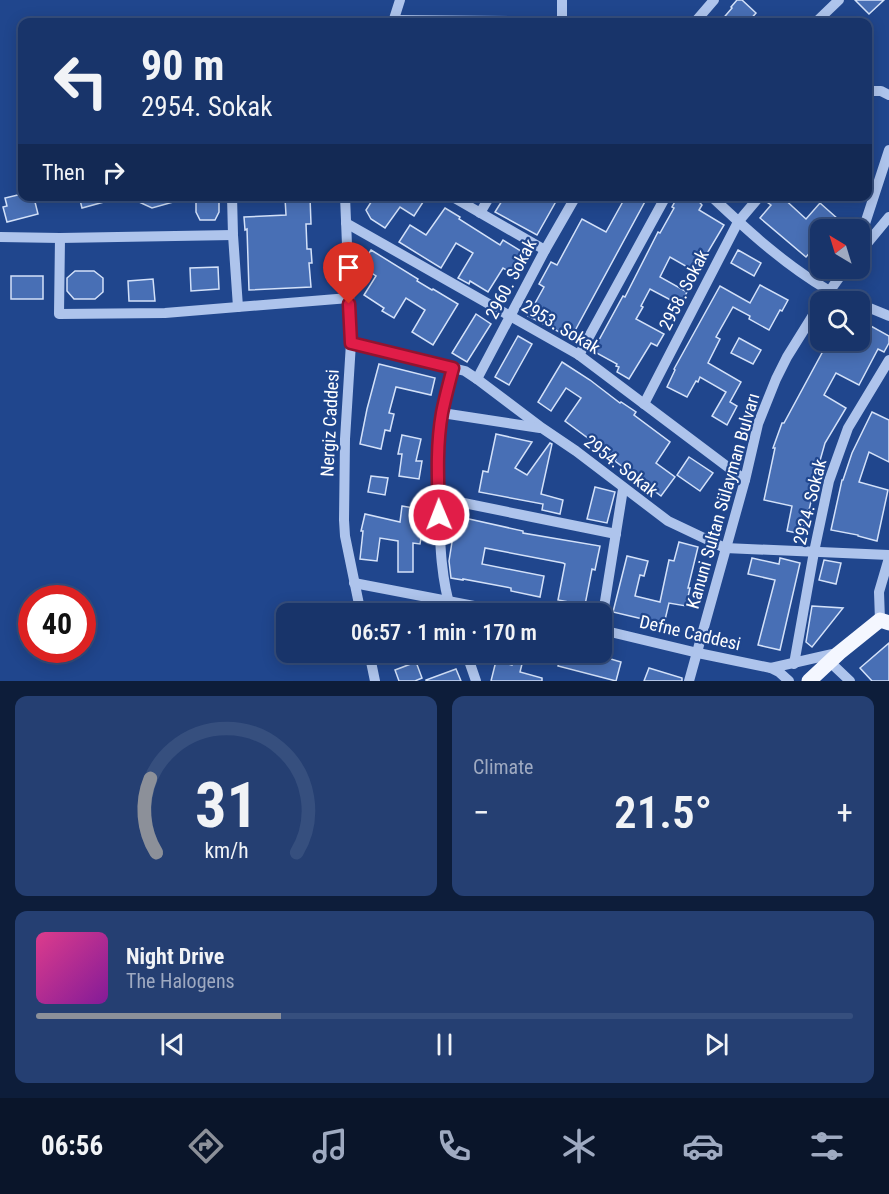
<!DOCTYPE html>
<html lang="en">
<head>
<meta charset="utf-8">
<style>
	body { margin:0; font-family:"Roboto Condensed",sans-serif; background:#253f72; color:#f1f3f6; height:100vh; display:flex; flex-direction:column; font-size:22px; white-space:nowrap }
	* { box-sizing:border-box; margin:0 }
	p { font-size:20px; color:#9faac1 }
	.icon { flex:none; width:33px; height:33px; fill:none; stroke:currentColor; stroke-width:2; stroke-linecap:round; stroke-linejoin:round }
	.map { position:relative; height:681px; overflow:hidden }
	.details { display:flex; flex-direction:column; gap:15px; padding:15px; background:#0d1d3a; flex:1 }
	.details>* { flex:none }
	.banner { position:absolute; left:18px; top:18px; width:854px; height:183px; border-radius:12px; box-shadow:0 3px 15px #0003,0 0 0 2px #364f7e; background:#18346a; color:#f1f3f6; overflow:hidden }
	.needle { width:39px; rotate:322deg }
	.tools { position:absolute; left:810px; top:219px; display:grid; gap:12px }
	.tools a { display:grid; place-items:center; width:60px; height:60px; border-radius:12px; background:#18346a; box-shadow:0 3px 15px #0003,0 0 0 2px #364f7e; font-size:30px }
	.speed { position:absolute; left:18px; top:585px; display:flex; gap:12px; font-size:30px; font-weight:700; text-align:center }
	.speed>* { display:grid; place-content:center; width:78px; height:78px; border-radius:50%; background:#18346a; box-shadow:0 3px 15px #0003,0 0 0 2px #364f7e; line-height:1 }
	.speed .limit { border:9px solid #d22; background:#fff; color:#111 }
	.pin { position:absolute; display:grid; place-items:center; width:51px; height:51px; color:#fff; margin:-62px -26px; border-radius:50% 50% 50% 0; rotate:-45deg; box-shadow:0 0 6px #0007 }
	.pin .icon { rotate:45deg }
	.me { position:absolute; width:66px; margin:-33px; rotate:359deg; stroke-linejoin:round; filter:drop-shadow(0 0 4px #0008) }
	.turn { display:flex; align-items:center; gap:21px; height:126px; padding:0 24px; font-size:27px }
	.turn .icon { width:78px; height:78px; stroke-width:2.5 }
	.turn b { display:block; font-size:42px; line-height:51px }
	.then { display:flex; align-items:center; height:57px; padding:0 24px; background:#0003; gap:12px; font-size:22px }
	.big { font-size:45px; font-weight:600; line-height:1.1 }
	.details .tile { flex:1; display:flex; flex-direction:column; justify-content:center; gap:9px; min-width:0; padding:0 21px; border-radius:12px; background:#253f72 }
	.details .dial { align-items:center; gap:0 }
	.dial svg { height:156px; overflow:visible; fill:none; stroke:#364f7e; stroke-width:7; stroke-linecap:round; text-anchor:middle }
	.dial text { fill:#f1f3f6; stroke:none }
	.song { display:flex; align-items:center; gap:18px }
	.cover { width:72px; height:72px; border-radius:9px; background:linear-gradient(135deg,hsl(330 70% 55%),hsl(290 70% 35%)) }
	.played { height:6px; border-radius:3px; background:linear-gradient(90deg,#8c9099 30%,#364f7e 30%) }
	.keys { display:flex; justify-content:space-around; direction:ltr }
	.heat { display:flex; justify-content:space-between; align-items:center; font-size:33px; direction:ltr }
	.details .tiles { flex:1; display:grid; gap:15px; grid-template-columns:1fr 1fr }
	.tile:last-child { grid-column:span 2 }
	.trip { position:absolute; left:276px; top:603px; width:336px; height:60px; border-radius:12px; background:#18346a; box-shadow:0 3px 15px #0003,0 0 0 2px #364f7e; font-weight:600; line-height:60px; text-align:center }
	.dock { display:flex; height:96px; justify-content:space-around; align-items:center; background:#0a152a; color:#9faac1 }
	.dock .icon { width:42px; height:42px }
	.dock .current { color:#8c9099 }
	.dock b { font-size:27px; color:#f1f3f6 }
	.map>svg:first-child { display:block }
</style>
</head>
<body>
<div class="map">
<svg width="889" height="681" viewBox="0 0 889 681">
	<rect width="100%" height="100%" fill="#20468d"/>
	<g fill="#486fb5" stroke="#d3e1f9" stroke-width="1.5">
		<polygon points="737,0 742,0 756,13 748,22 720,22 732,8 731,7"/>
		<polygon points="855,0 884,0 869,14"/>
		<polygon points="22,194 22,196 27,196 28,200 34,198 38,214 7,222 3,207 7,206 5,198"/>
		<polygon points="79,196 114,196 115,199 82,208"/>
		<polygon points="126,196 183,196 184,199 152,208"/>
		<polygon points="199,196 216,196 219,200 219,212 215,220 200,220 196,212 196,200"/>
		<polygon points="375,196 378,196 385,201 388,196 427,196 414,216 400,207 385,228 371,219 366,210"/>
		<polygon points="505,196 559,196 537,235 495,212"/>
		<polygon points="626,196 648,196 571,338 528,316 544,287 539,284 551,262 557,265 582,219 606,232"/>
		<polygon points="678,196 694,196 702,205 699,210 724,225 696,272 670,257 660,277 687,292 680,305 650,289 641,306 643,307 636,319 664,334 657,346 651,343 629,379 617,372 619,367 616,366 617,364 593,351 623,296 625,297 658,232 660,233 674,208 672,207"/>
		<polygon points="772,196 781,196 806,219 820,203 838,219 829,229 820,221 820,241 806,257 760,218 771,205 767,202"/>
		<polygon points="310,197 311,224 306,224 307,249 311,249 312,263 309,263 311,287 249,290 247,229 245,230 244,217 286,215 285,198"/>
		<polygon points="445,208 460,217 459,219 500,245 503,240 529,256 517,276 503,268 488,292 470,281 469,284 458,278 473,253 456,243 441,268 399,242 410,225 426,235"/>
		<polygon points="371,250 418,279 417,281 432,290 433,289 458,304 433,345 412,332 425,310 406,298 394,318 382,311 384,308 364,295 376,276 361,266"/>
		<polygon points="738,250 761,263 754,276 731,263"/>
		<polygon points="218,267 219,289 191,291 190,268"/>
		<polygon points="75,271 94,271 103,278 103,292 95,299 74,299 67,291 67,278"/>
		<rect x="11" y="276" width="32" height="23"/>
		<polygon points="153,279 155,301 129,301 128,281"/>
		<polygon points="760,285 788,300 782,311 780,310 769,330 749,319 750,316 733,307 716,337 720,339 708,363 741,382 730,402 737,406 727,425 712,416 726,392 700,377 698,382 696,381 687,397 667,387 675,370 674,369 720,286 750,303"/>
		<polygon points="476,314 491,324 467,362 452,353"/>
		<polygon points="860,320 889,336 889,343 884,352 878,349 859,385 836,373 824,395 846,408 825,443 811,492 813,493 809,510 807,510 802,534 787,531 792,506 764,500 775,448 773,448 782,423 784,423 829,340 860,340"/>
		<polygon points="518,336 532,344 509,385 495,377"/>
		<polygon points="739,338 761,350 753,364 731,353"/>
		<polygon points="562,362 590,380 620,403 621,402 636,412 634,415 670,442 656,463 675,477 661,496 615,461 616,459 565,421 581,398 566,388 551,411 538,402"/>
		<polygon points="379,364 435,378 431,395 396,387 389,413 394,414 390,431 385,430 381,449 360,444 367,409"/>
		<polygon points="872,412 889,420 889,462 869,452 859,482 888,490 877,541 858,536 858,535 831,530 842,480 843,480 852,453"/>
		<polygon points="496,434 532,442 515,468 527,475 550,443 552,444 541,494 563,500 560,514 542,510 543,504 479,492 483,471 488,472"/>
		<polygon points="402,435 421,439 416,461 422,461 419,479 399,476 402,454 398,454"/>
		<polygon points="689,457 713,473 700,491 677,475"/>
		<polygon points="371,476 388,478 385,495 368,492"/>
		<polygon points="595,487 615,492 607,523 587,519"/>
		<polygon points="402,506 426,510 420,544 413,543 413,572 398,572 398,541 380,538 377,561 360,559 363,531 361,531 365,514 400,522"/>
		<polygon points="451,511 461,514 460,517 523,531 523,533 600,546 595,570 592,569 585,605 558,600 565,564 563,563 485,548 482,564 544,576 540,597 511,591 511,588 463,579 463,580 451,578 449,561 452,542 448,540 447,528"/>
		<polygon points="679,542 698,547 688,588 690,588 686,606 669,603 664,624 613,612 627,556 648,561 644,576 640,575 635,596 660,602 669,560 674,561"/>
		<polygon points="752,558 779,564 780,558 800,563 780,650 758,645 775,580 748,574"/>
		<polygon points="824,560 841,563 836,584 819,580"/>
		<polygon points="373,603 411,607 411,614 374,614"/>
		<polygon points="812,606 843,608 812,647 806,642"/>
		<polygon points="889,643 889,681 872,681 860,668"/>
		<polygon points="516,652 525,652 520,672 542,678 542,681 491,681 496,661 512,665"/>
		<polygon points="561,652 605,652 604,657 621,662 616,681 558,666"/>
		<polygon points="416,662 422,678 415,681 399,681 395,670"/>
		<polygon points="649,668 682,678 682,681 644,681"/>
		<polygon points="456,669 461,681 426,681 426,680"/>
	</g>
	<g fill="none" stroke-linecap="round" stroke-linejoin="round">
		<g stroke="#aec4ec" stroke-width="10">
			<polyline points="562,0 562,22"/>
			<polyline points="394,20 605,22"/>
			<polyline points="393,22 400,0"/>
			<polyline points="695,22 714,0"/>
			<polyline points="816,22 839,0"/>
			<polyline points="867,91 881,91 889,95"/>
			<polyline points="232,196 233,235 238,307"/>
			<polyline points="345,196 351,343 345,439 344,520 345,536 361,614"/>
			<polyline points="451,196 545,250"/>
			<path d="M711,196C747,230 785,265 828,290C836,295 845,298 853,302"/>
			<polyline points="480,213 490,196"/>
			<polyline points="346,223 579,355 745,480"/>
			<polyline points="0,237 60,238 233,235"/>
			<polyline points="60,238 59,314 165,313 349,298"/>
			<polyline points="860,239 889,150"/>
			<polyline points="860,252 889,217"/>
			<polyline points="826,296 846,268"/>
			<polyline points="860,304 889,316"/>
			<polyline points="351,343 465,371 477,379 542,428 576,451 668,521 725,548 889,555"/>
			<polyline points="579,355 666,196"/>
			<polyline points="477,379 545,250 576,196"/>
			<polyline points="644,404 738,222 760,196"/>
			<polyline points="442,413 540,428"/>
			<polyline points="439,498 616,534"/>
			<polyline points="354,583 516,614"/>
			<path d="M452,614C441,579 440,545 439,509C439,483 437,457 440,431C442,409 448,388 453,368"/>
			<polyline points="602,620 623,489"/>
			<polyline points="880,620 879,592 889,558"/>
			<polyline points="602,630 698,653 771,668"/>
			<polyline points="369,652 375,681"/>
			<polyline points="466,652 476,681"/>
			<polyline points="830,662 850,681"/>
			<polyline points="794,664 814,552 829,481 848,428 889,360"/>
			<polyline points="689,681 745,480 758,424 776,379 787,357 820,304"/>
			<polyline points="789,681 779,672 771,668 837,653"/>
		</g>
		<polyline stroke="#f4f7ff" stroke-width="15" points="809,681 839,653 880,620 889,623"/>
	</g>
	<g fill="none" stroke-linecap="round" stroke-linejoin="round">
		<g stroke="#92132f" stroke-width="15">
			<path id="route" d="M349,304L351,343L453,368C449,383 445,398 442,413C436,447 438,481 439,515"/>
		</g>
		<use href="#route" stroke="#e11d48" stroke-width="10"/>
	</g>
	<g text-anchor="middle" stroke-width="4.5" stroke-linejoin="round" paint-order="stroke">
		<g font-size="18" fill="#fff" stroke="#20468d">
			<text transform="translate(511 279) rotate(-62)" y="6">2960. Sokak</text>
			<text transform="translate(684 290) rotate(-63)" y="6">2958. Sokak</text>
			<text transform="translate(561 327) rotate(31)" y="6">2953. Sokak</text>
			<text transform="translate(330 423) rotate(-87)" y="6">Nergiz Caddesi</text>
			<text transform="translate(621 466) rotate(38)" y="6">2954. Sokak</text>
			<text transform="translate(723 501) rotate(-74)" y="6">Kanuni Sultan Sülayman Bulvarı</text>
			<text transform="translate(810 502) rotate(-76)" y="6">2924. Sokak</text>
			<text transform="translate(690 633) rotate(13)" y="6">Defne Caddesi</text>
		</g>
	</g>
</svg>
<div class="tools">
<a><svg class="needle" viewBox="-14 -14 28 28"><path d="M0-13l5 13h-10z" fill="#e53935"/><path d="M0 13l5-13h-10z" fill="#9faac1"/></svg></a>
<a><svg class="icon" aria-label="search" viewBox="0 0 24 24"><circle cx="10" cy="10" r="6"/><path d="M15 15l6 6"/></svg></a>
</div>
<div class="speed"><div class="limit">40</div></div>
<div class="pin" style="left:349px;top:304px;background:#d93025"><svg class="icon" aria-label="arrive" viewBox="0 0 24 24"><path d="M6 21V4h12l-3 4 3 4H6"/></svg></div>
<svg class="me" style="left:439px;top:515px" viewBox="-20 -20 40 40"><circle r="17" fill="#e11d48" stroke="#fff" stroke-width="3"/><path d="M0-11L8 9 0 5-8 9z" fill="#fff"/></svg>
<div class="trip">06:57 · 1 min · 170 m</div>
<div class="banner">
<div class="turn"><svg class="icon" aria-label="left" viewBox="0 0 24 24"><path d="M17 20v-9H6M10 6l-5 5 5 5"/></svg><div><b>90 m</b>2954. Sokak</div></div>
<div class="then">Then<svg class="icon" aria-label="right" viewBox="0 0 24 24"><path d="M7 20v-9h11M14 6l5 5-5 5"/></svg></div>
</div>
</div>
<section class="details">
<div class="tiles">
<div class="tile dial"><svg viewBox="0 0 100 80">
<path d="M14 69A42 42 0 1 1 86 69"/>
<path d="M14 69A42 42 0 0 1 11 31" stroke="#8c9099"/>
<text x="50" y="56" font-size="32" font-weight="700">31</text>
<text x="50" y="72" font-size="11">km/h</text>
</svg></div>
<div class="tile"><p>Climate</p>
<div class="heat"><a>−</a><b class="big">21.5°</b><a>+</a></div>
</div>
<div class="tile">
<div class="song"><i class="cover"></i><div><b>Night Drive</b><p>The Halogens</p></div></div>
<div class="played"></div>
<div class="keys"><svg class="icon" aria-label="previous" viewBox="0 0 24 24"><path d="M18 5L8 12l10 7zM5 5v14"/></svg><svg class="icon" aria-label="pause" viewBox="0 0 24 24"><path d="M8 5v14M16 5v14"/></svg><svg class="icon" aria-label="next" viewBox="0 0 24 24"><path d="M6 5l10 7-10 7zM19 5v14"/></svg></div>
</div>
</div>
</section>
<nav class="dock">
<b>06:56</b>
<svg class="icon current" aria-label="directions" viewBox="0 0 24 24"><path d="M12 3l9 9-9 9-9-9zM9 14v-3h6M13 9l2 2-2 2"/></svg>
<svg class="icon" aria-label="music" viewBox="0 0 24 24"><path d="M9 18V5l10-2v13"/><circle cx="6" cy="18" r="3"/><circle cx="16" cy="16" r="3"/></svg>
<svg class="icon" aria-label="phone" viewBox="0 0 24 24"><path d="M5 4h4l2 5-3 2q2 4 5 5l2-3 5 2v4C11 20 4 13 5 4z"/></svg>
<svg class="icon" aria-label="climate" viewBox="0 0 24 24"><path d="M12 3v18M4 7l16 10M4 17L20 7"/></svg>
<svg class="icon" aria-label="car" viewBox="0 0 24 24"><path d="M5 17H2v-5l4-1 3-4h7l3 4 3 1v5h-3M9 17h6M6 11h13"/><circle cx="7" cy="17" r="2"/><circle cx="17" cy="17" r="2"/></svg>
<svg class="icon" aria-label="filters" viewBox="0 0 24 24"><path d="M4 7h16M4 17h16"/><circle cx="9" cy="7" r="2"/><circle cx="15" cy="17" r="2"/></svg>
</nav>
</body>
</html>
